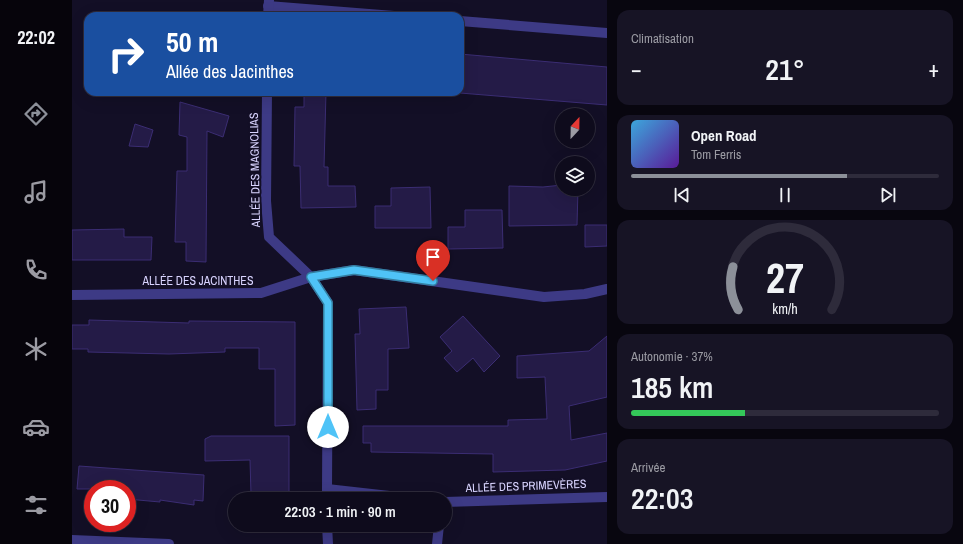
<!DOCTYPE html>
<html lang="fr">
<head>
<meta charset="utf-8">
<style>
	body { margin:0; font-family:"Archivo Narrow",sans-serif; background:#171425; color:#f1f3f6; height:100vh; display:flex; flex-direction:column; font-size:15px; white-space:nowrap }
	* { box-sizing:border-box; margin:0 }
	p { font-size:13px; color:#9b9ba3 }
	.icon { flex:none; width:22px; height:22px; fill:none; stroke:currentColor; stroke-width:2; stroke-linecap:round; stroke-linejoin:round }
	.map { position:relative; flex:1; overflow:hidden }
	.side { display:flex; flex-direction:column; gap:10px; padding:10px; background:#08060f; width:356px }
	.side>* { flex:none }
	.banner { position:absolute; left:12px; top:12px; width:380px; height:84px; border-radius:12px; box-shadow:0 4px 16px #0002,0 0 0 1px #2e2b3b; background:#1a4fa0; color:#fff; overflow:hidden }
	.needle { width:26px; rotate:22deg }
	.tools { position:absolute; left:483px; top:108px; display:grid; gap:8px }
	.tools a { display:grid; place-items:center; width:40px; height:40px; border-radius:50%; background:#0e0b1c; box-shadow:0 4px 16px #0002,0 0 0 1px #2e2b3b; font-size:20px }
	.speed { position:absolute; left:12px; top:480px; display:flex; gap:8px; font-size:20px; font-weight:700; text-align:center }
	.speed>* { display:grid; place-content:center; width:52px; height:52px; border-radius:50%; background:#0e0b1c; box-shadow:0 4px 16px #0002,0 0 0 1px #2e2b3b; line-height:1 }
	.speed .limit { border:6px solid #d22; background:#fff; color:#111 }
	.pin { position:absolute; display:grid; place-items:center; width:34px; height:34px; color:#fff; margin:-41px -17px; border-radius:50% 50% 50% 0; rotate:-45deg; box-shadow:0 0 4px #0007 }
	.pin .icon { rotate:45deg }
	.me { position:absolute; width:44px; margin:-22px; rotate:0deg; stroke-linejoin:round; filter:drop-shadow(0 0 3px #0008) }
	.turn { display:flex; align-items:center; gap:14px; height:84px; padding:0 16px; font-size:18px }
	.turn .icon { width:52px; height:52px; stroke-width:2.5 }
	.turn b { display:block; font-size:28px; line-height:34px }
	.big { font-size:30px; font-weight:600; line-height:1.1 }
	.side .card { flex:1; display:flex; flex-direction:column; justify-content:center; gap:6px; min-width:0; padding:0 14px; border-radius:12px; background:#171425 }
	.side .dial { align-items:center; gap:0 }
	.dial svg { height:104px; overflow:visible; fill:none; stroke:#2e2b3b; stroke-width:7; stroke-linecap:round; text-anchor:middle }
	.dial text { fill:#f1f3f6; stroke:none }
	.song { display:flex; align-items:center; gap:12px }
	.cover { width:48px; height:48px; border-radius:6px; background:linear-gradient(135deg,hsl(200 70% 55%),hsl(270 70% 35%)) }
	.played { height:4px; border-radius:2px; background:linear-gradient(90deg,#8c9099 70%,#2e2b3b 70%) }
	.keys { display:flex; justify-content:space-around; direction:ltr }
	.heat { display:flex; justify-content:space-between; align-items:center; font-size:22px; direction:ltr }
	.charge { height:6px; border-radius:3px; background:linear-gradient(90deg,#34c759 37%,#2e2b3b 0) }
	.trip { position:absolute; left:156px; top:492px; width:224px; height:40px; border-radius:20px; background:#0e0b1c; box-shadow:0 4px 16px #0002,0 0 0 1px #2e2b3b; font-weight:600; line-height:40px; text-align:center }
	main { display:flex; flex:1; min-height:0 }
	.menu { display:flex; flex-direction:column; width:72px; justify-content:space-around; align-items:center; background:#06040b; color:#9b9ba3 }
	.menu .icon { width:28px; height:28px }
	.menu .selected { color:#8c9099 }
	.menu b { font-size:18px; color:#f1f3f6 }
	.map>svg:first-child { display:block }
</style>
</head>
<body>
<main>
<nav class="menu">
<b>22:02</b>
<svg class="icon selected" aria-label="directions" viewBox="0 0 24 24"><path d="M12 3l9 9-9 9-9-9zM9 14v-3h6M13 9l2 2-2 2"/></svg>
<svg class="icon" aria-label="music" viewBox="0 0 24 24"><path d="M9 18V5l10-2v13"/><circle cx="6" cy="18" r="3"/><circle cx="16" cy="16" r="3"/></svg>
<svg class="icon" aria-label="phone" viewBox="0 0 24 24"><path d="M5 4h4l2 5-3 2q2 4 5 5l2-3 5 2v4C11 20 4 13 5 4z"/></svg>
<svg class="icon" aria-label="climate" viewBox="0 0 24 24"><path d="M12 3v18M4 7l16 10M4 17L20 7"/></svg>
<svg class="icon" aria-label="car" viewBox="0 0 24 24"><path d="M5 17H2v-5l4-1 3-4h7l3 4 3 1v5h-3M9 17h6M6 11h13"/><circle cx="7" cy="17" r="2"/><circle cx="17" cy="17" r="2"/></svg>
<svg class="icon" aria-label="filters" viewBox="0 0 24 24"><path d="M4 7h16M4 17h16"/><circle cx="9" cy="7" r="2"/><circle cx="15" cy="17" r="2"/></svg>
</nav>
<div class="map">
<svg width="535" height="544" viewBox="0 0 535 544">
	<rect width="100%" height="100%" fill="#130f26"/>
	<g fill="#241b47" stroke="#3b2d73">
		<polygon points="388,54 535,67 535,105 388,93"/>
		<polygon points="232,92 254,92 252,167 256,167 256,186 283,186 284,207 229,208 228,166 222,166 223,107 232,107"/>
		<polygon points="108,102 157,116 151,137 135,131 134,262 114,261 114,242 103,242 105,171 115,171 115,137 107,135"/>
		<polygon points="63,124 81,130 76,147 57,146"/>
		<polygon points="490,185 490,189 506,189 505,225 437,226 437,186 471,187"/>
		<polygon points="358,187 359,228 303,228 303,206 319,206 319,188"/>
		<polygon points="393,210 430,210 431,248 376,249 376,227 393,227"/>
		<polygon points="513,225 535,225 535,246 513,247"/>
		<polygon points="52,229 52,237 80,237 79,260 0,260 0,230"/>
		<polygon points="334,307 337,348 316,349 316,390 304,390 304,409 285,410 283,334 288,334 287,309"/>
		<polygon points="391,316 428,356 412,372 401,358 385,372 372,358 380,351 368,337"/>
		<polygon points="17,320 117,323 117,321 223,322 223,425 203,426 203,369 187,369 187,348 153,348 153,352 97,354 16,352 16,349 0,349 0,325 17,325"/>
		<polygon points="535,336 535,397 497,406 499,440 535,433 535,461 493,470 421,472 421,454 299,452 299,443 291,443 291,426 436,426 436,420 475,419 473,377 445,378 445,356 517,351"/>
		<polygon points="139,436 217,436 217,499 190,499 190,494 179,494 178,460 133,461 133,439"/>
		<polygon points="7,466 132,475 131,501 122,500 122,505 88,500 88,502 55,499 55,489 5,489"/>
	</g>
	<g fill="none" stroke-linecap="round" stroke-linejoin="round">
		<g stroke="#3d3a85" stroke-width="10">
			<polyline points="196,6 322,16"/>
			<polyline points="196,16 197,0"/>
			<polyline points="388,21 535,33"/>
			<polyline points="195,92 194,201 197,237 239,277 256,303 255,489"/>
			<polyline points="0,295 189,293 239,277 282,270 472,297 513,294 535,289"/>
			<polyline points="255,499 255,489 344,499"/>
			<polyline points="373,502 535,497"/>
			<polyline points="255,525 256,544"/>
			<polyline points="0,540 97,544"/>
			<polyline points="365,544 367,525"/>
		</g>
	</g>
	<g fill="none" stroke-linecap="round" stroke-linejoin="round">
		<g stroke="#337fa1" stroke-width="10">
			<polyline id="route" points="256,427 256,303 239,277 282,270 361,281"/>
		</g>
		<use href="#route" stroke="#4fc3f7" stroke-width="7"/>
	</g>
	<g text-anchor="middle" stroke-width="4" stroke-linejoin="round" paint-order="stroke">
		<g font-size="12" fill="#d9d4ff" stroke="#130f26">
			<text transform="translate(183 170) rotate(-91)" y="4">ALLÉE DES MAGNOLIAS</text>
			<text x="126" y="285">ALLÉE DES JACINTHES</text>
			<text transform="translate(454 486) rotate(-2)" y="4">ALLÉE DES PRIMEVÈRES</text>
		</g>
	</g>
</svg>
<div class="tools">
<a><svg class="needle" viewBox="-14 -14 28 28"><path d="M0-13l5 13h-10z" fill="#e53935"/><path d="M0 13l5-13h-10z" fill="#9b9ba3"/></svg></a>
<a><svg class="icon" aria-label="layers" viewBox="0 0 24 24"><path d="M12 4l9 5-9 5-9-5zM3 14l9 5 9-5"/></svg></a>
</div>
<div class="speed"><div class="limit">30</div></div>
<div class="pin" style="left:361px;top:281px;background:#d93025"><svg class="icon" aria-label="arrive" viewBox="0 0 24 24"><path d="M6 21V4h12l-3 4 3 4H6"/></svg></div>
<svg class="me" style="left:256px;top:427px" viewBox="-20 -20 40 40"><circle r="19" fill="#fff"/><path d="M0-13L10 11 0 6-10 11z" fill="#4fc3f7"/></svg>
<div class="trip">22:03 · 1 min · 90 m</div>
<div class="banner">
<div class="turn"><svg class="icon" aria-label="right" viewBox="0 0 24 24"><path d="M7 20v-9h11M14 6l5 5-5 5"/></svg><div><b>50 m</b>Allée des Jacinthes</div></div>
</div>
</div>
<section class="side">
<div class="card"><p>Climatisation</p>
<div class="heat"><a>−</a><b class="big">21°</b><a>+</a></div>
</div>
<div class="card">
<div class="song"><i class="cover"></i><div><b>Open Road</b><p>Tom Ferris</p></div></div>
<div class="played"></div>
<div class="keys"><svg class="icon" aria-label="previous" viewBox="0 0 24 24"><path d="M18 5L8 12l10 7zM5 5v14"/></svg><svg class="icon" aria-label="pause" viewBox="0 0 24 24"><path d="M8 5v14M16 5v14"/></svg><svg class="icon" aria-label="next" viewBox="0 0 24 24"><path d="M6 5l10 7-10 7zM19 5v14"/></svg></div>
</div>
<div class="card dial"><svg viewBox="0 0 100 80">
<path d="M14 69A42 42 0 1 1 86 69"/>
<path d="M14 69A42 42 0 0 1 10 36" stroke="#8c9099"/>
<text x="50" y="56" font-size="32" font-weight="700">27</text>
<text x="50" y="72" font-size="11">km/h</text>
</svg></div>
<div class="card"><p>Autonomie · 37%</p><b class="big">185 km</b><div class="charge"></div></div>
<div class="card"><p>Arrivée</p><b class="big">22:03</b></div>
</section>
</main>
</body>
</html>
